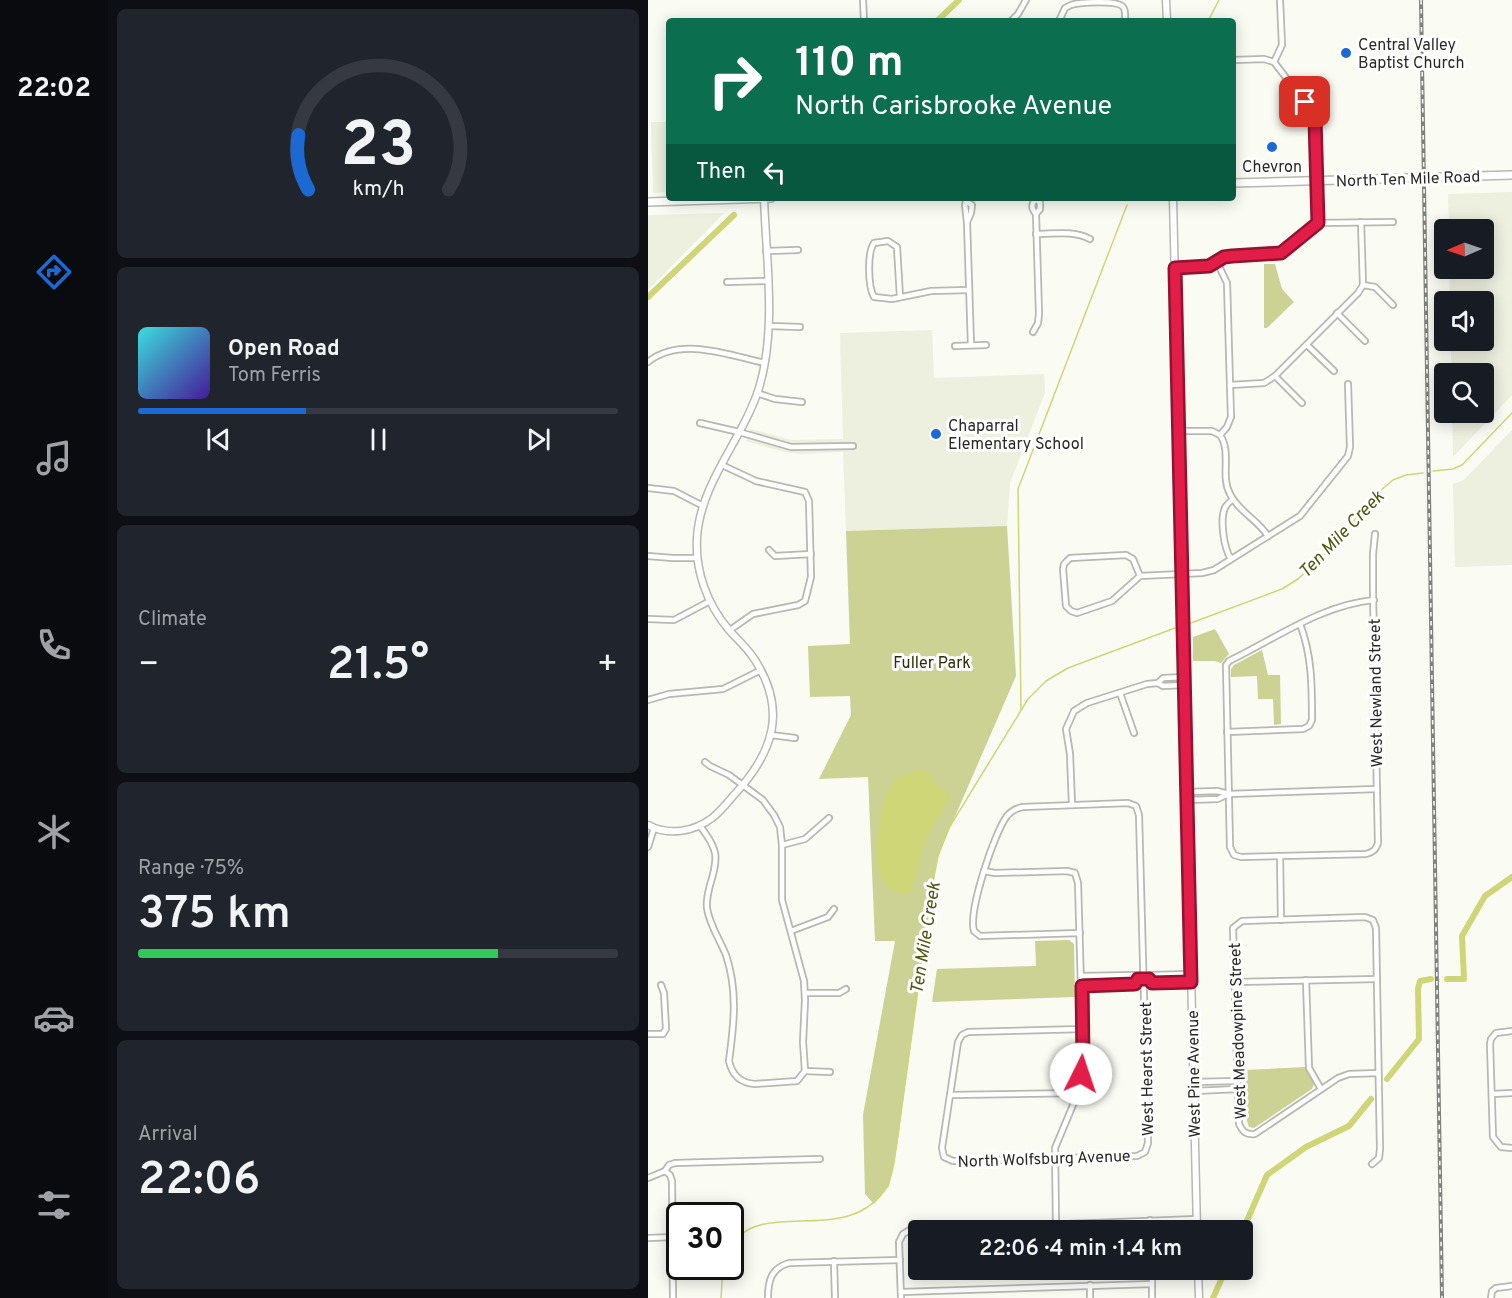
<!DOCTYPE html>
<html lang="en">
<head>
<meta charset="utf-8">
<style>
	body { margin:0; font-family:Overpass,sans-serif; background:#20242c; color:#f1f3f6; height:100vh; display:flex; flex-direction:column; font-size:22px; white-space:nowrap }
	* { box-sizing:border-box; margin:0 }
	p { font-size:20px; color:#9ea1a6 }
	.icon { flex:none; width:33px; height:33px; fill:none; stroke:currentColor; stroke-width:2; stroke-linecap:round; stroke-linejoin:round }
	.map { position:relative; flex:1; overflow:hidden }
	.panel { display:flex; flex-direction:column; gap:9px; padding:9px; background:#0d0f14; width:540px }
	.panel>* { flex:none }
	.banner { position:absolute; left:18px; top:18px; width:570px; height:183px; border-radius:6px; box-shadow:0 3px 15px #0003; background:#0b6e4f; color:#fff; overflow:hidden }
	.needle { width:39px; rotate:268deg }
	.fabs { position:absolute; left:786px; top:219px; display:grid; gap:12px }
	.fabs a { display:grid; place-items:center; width:60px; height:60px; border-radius:6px; background:#171b24; box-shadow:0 3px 15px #0003; font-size:30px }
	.speed { position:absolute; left:18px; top:1202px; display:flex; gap:12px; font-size:30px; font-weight:700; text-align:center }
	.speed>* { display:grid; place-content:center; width:78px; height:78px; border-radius:50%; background:#171b24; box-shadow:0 3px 15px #0003; line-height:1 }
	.speed .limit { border:3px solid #111; border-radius:9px; background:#fff; color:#111 }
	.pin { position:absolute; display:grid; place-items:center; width:51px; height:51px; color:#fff; margin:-26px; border-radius:12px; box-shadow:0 3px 9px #0006 }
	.me { position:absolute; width:66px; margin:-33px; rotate:4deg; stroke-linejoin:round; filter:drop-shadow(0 0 4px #0008) }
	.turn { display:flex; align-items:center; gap:21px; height:126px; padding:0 30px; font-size:27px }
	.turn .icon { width:78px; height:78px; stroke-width:2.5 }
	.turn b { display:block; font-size:42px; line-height:51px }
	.then { display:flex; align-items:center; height:57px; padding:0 30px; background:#0003; gap:12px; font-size:22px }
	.big { font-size:45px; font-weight:600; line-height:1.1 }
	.panel .card { flex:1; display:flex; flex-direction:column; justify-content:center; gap:9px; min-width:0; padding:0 21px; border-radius:9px; background:#20242c }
	.panel .dial { align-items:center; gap:0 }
	.dial svg { height:156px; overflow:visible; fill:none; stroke:#363941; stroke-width:7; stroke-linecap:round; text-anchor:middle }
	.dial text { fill:#f1f3f6; stroke:none }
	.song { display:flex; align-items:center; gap:18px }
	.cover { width:72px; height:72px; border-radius:9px; background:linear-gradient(135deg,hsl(180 70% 55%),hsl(260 70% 35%)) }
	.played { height:6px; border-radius:3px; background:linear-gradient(90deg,#1c69d3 35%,#363941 35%) }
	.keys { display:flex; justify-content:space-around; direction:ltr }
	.heat { display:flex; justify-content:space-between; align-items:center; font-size:33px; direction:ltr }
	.charge { height:9px; border-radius:4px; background:linear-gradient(90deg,#34c759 75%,#363941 0) }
	.trip { position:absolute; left:260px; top:1220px; width:345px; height:60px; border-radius:6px; background:#171b24; box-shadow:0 3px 15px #0003; font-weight:600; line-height:60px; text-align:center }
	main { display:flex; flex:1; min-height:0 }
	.dock { display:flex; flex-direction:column; width:108px; justify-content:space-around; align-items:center; background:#090b0e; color:#9ea1a6 }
	.dock .icon { width:42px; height:42px }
	.dock .current { color:#1c69d3 }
	.dock b { font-size:27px; color:#f1f3f6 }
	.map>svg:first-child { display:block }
</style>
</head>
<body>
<main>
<nav class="dock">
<b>22:02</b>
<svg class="icon current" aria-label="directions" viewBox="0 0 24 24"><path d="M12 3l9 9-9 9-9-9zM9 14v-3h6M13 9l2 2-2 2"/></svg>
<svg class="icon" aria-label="music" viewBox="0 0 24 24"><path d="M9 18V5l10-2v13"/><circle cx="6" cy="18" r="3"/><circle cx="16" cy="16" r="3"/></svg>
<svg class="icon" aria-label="phone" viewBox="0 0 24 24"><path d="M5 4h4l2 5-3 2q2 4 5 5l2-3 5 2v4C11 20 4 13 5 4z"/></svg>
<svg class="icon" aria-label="climate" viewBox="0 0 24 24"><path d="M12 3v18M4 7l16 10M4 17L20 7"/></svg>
<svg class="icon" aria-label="car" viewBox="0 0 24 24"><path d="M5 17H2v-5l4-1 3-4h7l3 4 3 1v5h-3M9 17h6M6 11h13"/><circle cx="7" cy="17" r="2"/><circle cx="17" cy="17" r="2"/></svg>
<svg class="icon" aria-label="filters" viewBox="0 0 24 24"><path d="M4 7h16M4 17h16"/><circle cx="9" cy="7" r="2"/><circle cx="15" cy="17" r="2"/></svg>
</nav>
<section class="panel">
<div class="card dial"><svg viewBox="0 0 100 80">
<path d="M14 69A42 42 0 1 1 86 69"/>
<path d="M14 69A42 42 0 0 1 9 41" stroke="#1c69d3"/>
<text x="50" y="56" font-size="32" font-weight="700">23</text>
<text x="50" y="72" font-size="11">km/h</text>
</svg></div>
<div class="card">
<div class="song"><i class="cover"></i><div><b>Open Road</b><p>Tom Ferris</p></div></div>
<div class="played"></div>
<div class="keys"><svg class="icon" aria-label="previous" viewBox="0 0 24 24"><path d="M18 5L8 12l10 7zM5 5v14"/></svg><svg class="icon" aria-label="pause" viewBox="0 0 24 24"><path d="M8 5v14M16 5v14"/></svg><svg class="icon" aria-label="next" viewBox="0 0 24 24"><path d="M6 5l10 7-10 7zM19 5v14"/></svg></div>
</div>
<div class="card"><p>Climate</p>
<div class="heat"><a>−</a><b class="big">21.5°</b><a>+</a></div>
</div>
<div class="card"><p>Range · 75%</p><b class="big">375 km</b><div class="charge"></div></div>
<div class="card"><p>Arrival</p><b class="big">22:06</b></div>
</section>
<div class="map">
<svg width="864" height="1298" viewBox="0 0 864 1298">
	<rect width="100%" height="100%" fill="#fafbf3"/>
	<g fill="#edefdf">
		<polygon points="3,122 21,122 21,192 5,193"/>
		<polygon points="864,192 864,395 805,457 804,413 836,412 836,374 803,373 803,341 836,340 836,302 802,301 801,269 836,268 836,230 801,229 800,194"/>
		<polygon points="76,213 0,290 0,215"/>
		<polygon points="284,330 286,378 396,374 397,393 362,483 359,526 198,531 195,452 154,454 132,451 98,441 103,429 143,440 195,439 192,333"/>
		<polygon points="864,430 864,565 807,567 805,484 816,480"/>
	</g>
	<g fill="#cbd294">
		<polygon points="616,264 627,264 634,289 646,302 619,328 616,328"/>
		<polygon points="359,526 368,676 289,858 249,1147 241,1186 226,1204 217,1194 215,1115 247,941 227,941 220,777 171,779 203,715 202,696 162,697 160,646 202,644 198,531"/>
		<polygon points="567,629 581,654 573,663 567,661 545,661 545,637"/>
		<polygon points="614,650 620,675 632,675 633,724 626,725 625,699 610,699 609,676 583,677 583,669 586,665"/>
		<polygon points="421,940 426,944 427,997 284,1002 289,969 388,966 387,941"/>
		<polygon points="657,1067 666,1084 664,1089 606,1128 601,1127 599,1121 597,1070"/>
	</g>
	<path fill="#ced678" d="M271,770L282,773L288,784L301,793L300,800L278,839L263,892C258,895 251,894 246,891C241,888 235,882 233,877C225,858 231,803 243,786C250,776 260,773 271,770Z"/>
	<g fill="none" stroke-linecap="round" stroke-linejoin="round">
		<g stroke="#ced678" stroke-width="1.5">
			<polyline points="560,21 571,0"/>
			<polyline points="785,471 805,469 814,465 864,413"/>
			<polyline points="543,623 634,589 650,579 678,553 732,491 745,480 758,475 775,473"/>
			<polyline points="373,709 370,489 479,205"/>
			<path d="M82,1248C111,1194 201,1251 240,1185C243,1179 244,1170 246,1163L282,897L290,856L301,828L380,699L398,681L420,668L527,628"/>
			<polyline points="73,1298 75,1266"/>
		</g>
		<g stroke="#ced678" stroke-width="6">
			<polyline points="289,21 311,0"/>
			<polyline points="0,297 86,215"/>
			<polyline points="799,979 816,979 814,936 837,896 864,877"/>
			<polyline points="739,1079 771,1039 770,989 772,981 783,979"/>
			<polyline points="594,1232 619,1175 658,1147 701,1126 723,1099"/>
			<polyline points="565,1298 578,1269"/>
		</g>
		<g stroke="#b7b8b0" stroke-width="8">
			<g id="street">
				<polyline points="215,0 216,21"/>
				<polyline points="363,21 370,14 378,0"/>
				<path d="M411,21L417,8L423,5C432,2 470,0 475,7C478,10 477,17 477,21"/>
				<polyline points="585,60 616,59 626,62"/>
				<polyline points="626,62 662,109 667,119 670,223"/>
				<polyline points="626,62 634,45 632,0"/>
				<polyline points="319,198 317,205 319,222 323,213 324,205 319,202"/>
				<path d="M388,198L392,203V209L388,214C383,208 383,205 388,198Z"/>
				<polyline points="319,222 323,345"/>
				<polyline points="713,222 715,285"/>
				<path d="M388,234C406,234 426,230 442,239"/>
				<polyline points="118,251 150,250"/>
				<polyline points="569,262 579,283 582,385 583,417 579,427 572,435"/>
				<polyline points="527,268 561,266 576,257 584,256 627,254 639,250 670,223 745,222"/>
				<polyline points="79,282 119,281"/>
				<polyline points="715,285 727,287 745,305"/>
				<path d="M252,297L249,247L240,241L226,243C219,253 220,287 226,297L244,299L283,291L321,290"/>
				<polyline points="689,313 717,341"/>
				<polyline points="121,326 152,327"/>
				<polyline points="385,332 390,323 391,314 388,214"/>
				<polyline points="659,345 686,371"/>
				<polyline points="307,346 338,345"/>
				<path d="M0,362C32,336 81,355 117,363"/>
				<polyline points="627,376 654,403"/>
				<polyline points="582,385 616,383 627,376 710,293 715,285"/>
				<polyline points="109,393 127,399 154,402"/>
				<polyline points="52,423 91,432 143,447 205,446"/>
				<polyline points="530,431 564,431 572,435"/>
				<path d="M572,435C584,452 572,476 582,494C590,511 610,520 620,536"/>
				<polyline points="74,465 108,481 157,492 161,501 163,577 157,601 150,605 105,614 82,630"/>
				<polyline points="0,488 26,491 55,506"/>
				<polyline points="121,550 127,556 163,554"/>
				<polyline points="0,556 25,558 49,558"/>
				<path d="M583,559C576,549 571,517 578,506C578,505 584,500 585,499"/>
				<polyline points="492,576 485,559 478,555 422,558 416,564 415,569 418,606 423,611 429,613 464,601 492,576 554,573 566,570 652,516 700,456 702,447 700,384"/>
				<path d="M726,600C673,605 627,639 581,661L578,665L582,847L586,855L593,857L718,854C725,852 728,850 730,843L725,593V554L727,534"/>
				<polyline points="0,619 26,620 62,601"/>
				<polyline points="536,677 515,678 510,683 515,686 536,685"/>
				<polyline points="472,693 486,733"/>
				<polyline points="0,700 21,694 75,689 113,670"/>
				<path d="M579,732L655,729L661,726L664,720C664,687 664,655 652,624"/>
				<polyline points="123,735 147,738"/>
				<polyline points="57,762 62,766 81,775 115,800 126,815 132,827 134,845 134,900 156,981 157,1000 155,1042 157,1071"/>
				<polyline points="539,792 569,791 581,794 729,789"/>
				<polyline points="539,800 570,799 580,794"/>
				<polyline points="424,805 422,754 418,729 426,711 439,703 499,684 510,683"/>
				<path d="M52,826C70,849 71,857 62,885C60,893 58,900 59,908C61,924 72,940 78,955C90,991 86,1024 81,1061C84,1075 92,1083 107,1084L149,1081L157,1071"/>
				<polyline points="134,845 157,839 181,818"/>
				<polyline points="0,847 6,828"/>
				<polyline points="632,856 633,920"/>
				<polyline points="336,871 347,873 419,871 427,873 430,883 435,1057 430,1093 407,1148 408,1224"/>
				<polyline points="143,931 180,917 186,909"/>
				<path d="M432,933L332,936L326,931C320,912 346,833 359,816C364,810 369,808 375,807L480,803L488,806L491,815L500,1143L497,1152L489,1156L305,1161L296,1157L294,1148L310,1042L314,1035L320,1032L435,1029"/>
				<polyline points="433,976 487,975 490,979"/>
				<polyline points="501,979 504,983 543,983"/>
				<polyline points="658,980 661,1068 673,1089"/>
				<polyline points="587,982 729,979"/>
				<polyline points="433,986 487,984 490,979 501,979 503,975 543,974"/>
				<polyline points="157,993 191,993 198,989"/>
				<polyline points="864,1031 848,1033 843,1039 842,1044 845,1137 853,1147 864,1148"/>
				<polyline points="0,1034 15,1034 18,1029 16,993 13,985"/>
				<polyline points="157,1071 182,1072"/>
				<polyline points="546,1082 589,1081"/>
				<polyline points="546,1091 590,1089"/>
				<polyline points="844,1094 864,1093"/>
				<polyline points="302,1095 430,1093"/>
				<path d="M724,1164L731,1158L732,1149L728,928L725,920L717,917L594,921L585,928L591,1124C595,1132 598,1135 607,1134L690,1078L701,1074L730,1073"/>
				<polyline points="17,1171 22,1175 24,1181 25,1298"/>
				<polyline points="0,1178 17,1171 21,1165 27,1163 172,1159"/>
				<polyline points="502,1220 503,1230"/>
				<polyline points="0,1238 25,1237"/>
				<polyline points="186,1261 187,1298"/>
				<polyline points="504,1269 504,1298"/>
				<polyline points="442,1285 442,1298"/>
				<polyline points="253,1292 504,1284"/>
				<path d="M120,1298C120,1281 123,1268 141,1263L252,1260"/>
				<polyline points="253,1298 251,1242 255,1234 262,1230 549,1219"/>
				<polyline points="843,1298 844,1291 848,1288 864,1286"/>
			</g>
		</g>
		<g stroke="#b7b8b0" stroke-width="9">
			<g id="secondary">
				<polyline points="518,0 519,21"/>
				<polyline points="525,198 549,1230"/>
				<path d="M0,825C20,836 46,832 64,818C72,812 79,803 86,795C126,752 140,709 105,657C98,647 89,639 81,630C59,604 47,571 49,538C52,483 95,439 111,388C129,329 118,259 116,198"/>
				<polyline points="550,1269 551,1298"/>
			</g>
		</g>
		<g stroke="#b7b8b0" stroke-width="10">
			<g id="primary">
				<polyline points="585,183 864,175"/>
				<polyline points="0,202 123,198"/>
			</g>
		</g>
		<use href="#street" stroke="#fff" stroke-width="4.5"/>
		<use href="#secondary" stroke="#fff" stroke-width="6"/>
		<use href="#primary" stroke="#fff" stroke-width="7"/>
		<g stroke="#80817c" stroke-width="4">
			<polyline id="rail" points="773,0 794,1298"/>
		</g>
		<use href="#rail" stroke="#fff" stroke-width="1.5" stroke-dasharray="4.5" stroke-linecap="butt"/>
	</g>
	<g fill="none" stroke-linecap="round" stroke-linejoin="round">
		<g stroke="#92132f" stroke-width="15">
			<polyline id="route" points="433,1074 435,1057 434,986 487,984 490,979 501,979 504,983 543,982 527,268 561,266 576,257 584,256 633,253 670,223 667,119 657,102"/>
		</g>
		<use href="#route" stroke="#e11d48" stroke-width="10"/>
	</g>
	<g fill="#1c69d3" stroke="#fff" stroke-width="2">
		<circle cx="698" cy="53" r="6"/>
		<circle cx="624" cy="147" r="6"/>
		<circle cx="288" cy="434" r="6"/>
	</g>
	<g text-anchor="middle" stroke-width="6" stroke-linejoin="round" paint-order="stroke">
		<g font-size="16" fill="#292926" stroke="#fff" text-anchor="start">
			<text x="710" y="50">Central Valley<tspan x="710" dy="18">Baptist Church</tspan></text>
			<text x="624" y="172" text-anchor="middle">Chevron</text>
			<text x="300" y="431">Chaparral<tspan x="300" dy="18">Elementary School</tspan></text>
		</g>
		<g font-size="16" fill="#292926" stroke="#fff">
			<text transform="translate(760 178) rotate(-2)" y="6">North Ten Mile Road</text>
			<text transform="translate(727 693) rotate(-91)" y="6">West Newland Street</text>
			<text transform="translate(589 1031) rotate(-92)" y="6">West Meadowpine Street</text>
			<text transform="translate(498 1069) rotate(-91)" y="6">West Hearst Street</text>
			<text transform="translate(545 1074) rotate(-91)" y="6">West Pine Avenue</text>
			<text transform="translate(396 1158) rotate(-2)" y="6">North Wolfsburg Avenue</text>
		</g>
		<g font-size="16" fill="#2a2d04" stroke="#fff">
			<text x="284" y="668">Fuller Park</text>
		</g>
		<g font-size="18" font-style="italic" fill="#525610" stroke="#fff">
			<text transform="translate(693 534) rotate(-46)" y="6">Ten Mile Creek</text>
			<text transform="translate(277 938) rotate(-81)" y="6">Ten Mile Creek</text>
		</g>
	</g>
</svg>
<div class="fabs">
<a><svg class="needle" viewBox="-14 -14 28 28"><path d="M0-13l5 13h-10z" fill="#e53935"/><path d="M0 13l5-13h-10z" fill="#9ea1a6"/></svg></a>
<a><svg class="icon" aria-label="sound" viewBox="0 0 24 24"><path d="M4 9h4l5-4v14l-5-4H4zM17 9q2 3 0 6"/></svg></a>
<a><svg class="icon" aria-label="search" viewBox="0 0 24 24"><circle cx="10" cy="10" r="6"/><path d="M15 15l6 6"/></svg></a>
</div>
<div class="speed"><div class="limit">30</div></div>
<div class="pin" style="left:657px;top:102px;background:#d93025"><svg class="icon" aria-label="arrive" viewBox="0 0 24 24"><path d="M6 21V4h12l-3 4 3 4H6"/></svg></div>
<svg class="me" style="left:433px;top:1074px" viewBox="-20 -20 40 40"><circle r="19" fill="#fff"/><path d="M0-13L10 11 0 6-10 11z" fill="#e11d48"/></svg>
<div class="trip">22:06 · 4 min · 1.4 km</div>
<div class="banner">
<div class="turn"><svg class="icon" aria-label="right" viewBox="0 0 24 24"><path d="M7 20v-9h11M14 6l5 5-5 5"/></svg><div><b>110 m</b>North Carisbrooke Avenue</div></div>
<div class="then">Then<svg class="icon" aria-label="left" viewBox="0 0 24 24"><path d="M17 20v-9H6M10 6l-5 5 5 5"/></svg></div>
</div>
</div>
</main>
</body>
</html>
